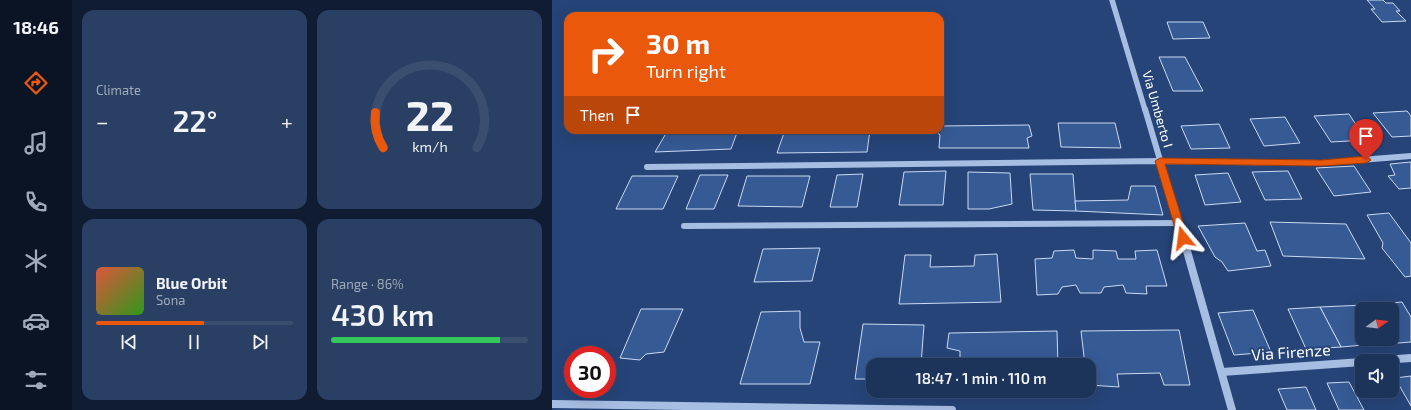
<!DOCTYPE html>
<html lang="en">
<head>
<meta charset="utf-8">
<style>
	body { margin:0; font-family:"Exo 2",sans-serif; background:#293f63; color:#f1f3f6; height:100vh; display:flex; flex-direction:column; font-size:15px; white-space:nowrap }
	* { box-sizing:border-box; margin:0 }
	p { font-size:13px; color:#a0aabb }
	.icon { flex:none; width:22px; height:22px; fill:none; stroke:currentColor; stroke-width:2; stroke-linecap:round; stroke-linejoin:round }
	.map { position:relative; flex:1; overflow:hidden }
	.sheet { display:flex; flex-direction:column; gap:10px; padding:10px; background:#0f1c32; width:480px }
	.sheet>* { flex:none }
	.top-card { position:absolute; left:12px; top:12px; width:380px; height:122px; border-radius:12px; box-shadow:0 4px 16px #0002,0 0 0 1px #3a4e70; background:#ea580c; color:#fff; overflow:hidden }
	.needle { width:26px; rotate:75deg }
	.controls { position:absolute; left:803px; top:302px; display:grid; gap:8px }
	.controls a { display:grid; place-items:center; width:44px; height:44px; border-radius:8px; background:#1c335a; box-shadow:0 4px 16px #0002,0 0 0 1px #3a4e70; font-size:20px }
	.speed { position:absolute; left:12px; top:346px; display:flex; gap:8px; font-size:20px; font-weight:700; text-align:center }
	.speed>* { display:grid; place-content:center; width:52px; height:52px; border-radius:50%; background:#1c335a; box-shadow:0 4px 16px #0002,0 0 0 1px #3a4e70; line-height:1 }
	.speed .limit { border:6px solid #d22; background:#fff; color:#111 }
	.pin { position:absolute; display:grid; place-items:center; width:34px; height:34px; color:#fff; margin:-41px -17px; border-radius:50% 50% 50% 0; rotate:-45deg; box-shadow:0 0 4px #0007 }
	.pin .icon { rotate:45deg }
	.me { position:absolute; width:44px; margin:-22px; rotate:344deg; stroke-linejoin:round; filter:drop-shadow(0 0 3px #0008) }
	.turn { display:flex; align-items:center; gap:14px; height:84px; padding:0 16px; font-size:18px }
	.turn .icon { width:52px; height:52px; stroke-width:2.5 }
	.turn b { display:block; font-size:28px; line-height:34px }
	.then { display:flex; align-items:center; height:38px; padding:0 16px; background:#0003; gap:8px; font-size:15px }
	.big { font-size:30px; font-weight:600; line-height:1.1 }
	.sheet .widget { flex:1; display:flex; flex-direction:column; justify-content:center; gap:6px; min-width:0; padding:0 14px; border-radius:12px; background:#293f63 }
	.sheet .dial { align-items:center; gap:0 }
	.dial svg { height:104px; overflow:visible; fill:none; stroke:#3a4e70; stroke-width:7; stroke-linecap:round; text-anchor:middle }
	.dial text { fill:#f1f3f6; stroke:none }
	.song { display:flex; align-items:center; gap:12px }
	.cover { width:48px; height:48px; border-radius:6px; background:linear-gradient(135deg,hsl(10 70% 55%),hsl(110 70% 35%)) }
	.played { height:4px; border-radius:2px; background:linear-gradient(90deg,#ea580c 55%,#3a4e70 55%) }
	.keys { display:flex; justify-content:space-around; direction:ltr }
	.heat { display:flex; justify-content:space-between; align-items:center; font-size:22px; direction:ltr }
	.charge { height:6px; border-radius:3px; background:linear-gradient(90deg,#34c759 86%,#3a4e70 0) }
	.sheet .tiles { flex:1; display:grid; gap:10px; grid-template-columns:repeat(2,1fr) }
	.trip { position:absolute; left:314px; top:358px; width:230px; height:40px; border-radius:12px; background:#1c335a; box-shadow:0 4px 16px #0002,0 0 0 1px #3a4e70; font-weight:600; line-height:40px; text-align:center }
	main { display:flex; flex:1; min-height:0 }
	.dock { display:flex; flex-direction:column; width:72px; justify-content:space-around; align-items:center; background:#0b1424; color:#a0aabb }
	.dock .icon { width:28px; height:28px }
	.dock .current { color:#ea580c }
	.dock b { font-size:18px; color:#f1f3f6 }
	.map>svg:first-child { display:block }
</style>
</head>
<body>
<main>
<nav class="dock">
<b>18:46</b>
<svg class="icon current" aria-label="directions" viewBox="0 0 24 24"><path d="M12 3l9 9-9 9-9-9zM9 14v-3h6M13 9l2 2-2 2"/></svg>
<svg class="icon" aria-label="music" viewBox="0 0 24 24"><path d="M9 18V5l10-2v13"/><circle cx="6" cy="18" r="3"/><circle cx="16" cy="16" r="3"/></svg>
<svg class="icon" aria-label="phone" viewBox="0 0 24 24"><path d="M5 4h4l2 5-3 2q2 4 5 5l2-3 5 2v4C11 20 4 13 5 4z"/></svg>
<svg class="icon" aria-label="climate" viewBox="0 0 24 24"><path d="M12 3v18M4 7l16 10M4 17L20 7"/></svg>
<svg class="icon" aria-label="car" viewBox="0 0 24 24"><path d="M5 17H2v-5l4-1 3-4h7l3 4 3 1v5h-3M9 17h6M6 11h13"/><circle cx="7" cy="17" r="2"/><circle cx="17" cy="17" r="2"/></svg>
<svg class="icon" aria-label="filters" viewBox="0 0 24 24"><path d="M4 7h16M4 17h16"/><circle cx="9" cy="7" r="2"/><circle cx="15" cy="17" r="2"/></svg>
</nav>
<section class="sheet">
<div class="tiles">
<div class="widget"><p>Climate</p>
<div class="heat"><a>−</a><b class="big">22°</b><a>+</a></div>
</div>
<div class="widget dial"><svg viewBox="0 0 100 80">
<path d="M14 69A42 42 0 1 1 86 69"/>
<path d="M14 69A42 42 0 0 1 8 42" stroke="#ea580c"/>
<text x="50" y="56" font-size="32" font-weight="700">22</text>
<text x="50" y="72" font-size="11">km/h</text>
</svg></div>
<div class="widget">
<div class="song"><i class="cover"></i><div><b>Blue Orbit</b><p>Sona</p></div></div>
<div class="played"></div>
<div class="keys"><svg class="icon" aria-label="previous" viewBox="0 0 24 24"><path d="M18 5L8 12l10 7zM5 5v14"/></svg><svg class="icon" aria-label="pause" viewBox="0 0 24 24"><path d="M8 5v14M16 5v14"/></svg><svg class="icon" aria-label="next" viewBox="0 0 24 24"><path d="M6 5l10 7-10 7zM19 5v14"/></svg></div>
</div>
<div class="widget"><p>Range · 86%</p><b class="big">430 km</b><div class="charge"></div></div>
</div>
</section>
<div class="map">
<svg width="859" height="410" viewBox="0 0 859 410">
	<rect width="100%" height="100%" fill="#264478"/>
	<g fill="#365a94" stroke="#cadaf3">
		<polygon points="815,0 831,0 834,3 841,3 848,11 844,11 854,21 830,22 819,9 823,9"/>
		<polygon points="615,22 651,22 658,38 621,39"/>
		<polygon points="607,57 633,57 651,91 621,91"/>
		<polygon points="855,111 859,116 859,136 840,137 821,113"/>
		<polygon points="797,114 814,140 779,142 762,116"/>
		<polygon points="733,117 748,143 712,146 698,119"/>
		<polygon points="506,123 563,123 569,148 509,147"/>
		<polygon points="667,124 678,148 639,149 629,126"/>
		<polygon points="477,125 480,136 475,138 477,148 387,148 388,135 384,132 384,130 388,130 388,126"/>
		<polygon points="116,130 186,130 179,149 103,152"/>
		<polygon points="233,130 318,130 315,152 225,153"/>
		<polygon points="859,162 859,188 847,189 836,176 843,175 838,164"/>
		<polygon points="802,166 819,192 782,196 764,168"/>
		<polygon points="394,171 391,205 347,205 352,172"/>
		<polygon points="736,171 750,199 713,200 700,172"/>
		<polygon points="416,172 458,173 460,204 437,209 416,209"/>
		<polygon points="676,173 689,202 653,205 643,175"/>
		<polygon points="311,174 305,207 278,207 285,175"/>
		<polygon points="478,174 521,174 524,211 481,210"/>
		<polygon points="148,175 176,175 162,209 134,209"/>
		<polygon points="80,176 126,176 111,209 64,209"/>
		<polygon points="195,176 258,176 250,207 186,206"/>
		<polygon points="579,186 603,186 611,215 524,211 523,201 576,200"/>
		<polygon points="837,213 859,243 859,276 853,277 830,248 831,243 815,215"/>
		<polygon points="718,222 794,224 813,259 731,256"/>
		<polygon points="693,223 705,251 713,250 719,266 676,271 670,262 663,257 646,226"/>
		<polygon points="268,248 260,281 202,282 211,249"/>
		<polygon points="522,250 524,258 541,259 541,250 564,251 566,259 584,259 583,251 605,250 615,286 594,286 595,294 574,293 571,285 552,287 549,293 528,293 524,285 510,287 506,294 485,295 483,259 500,258 502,251"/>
		<polygon points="445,254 449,302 347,304 353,255 379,255 378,267 422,266 423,255"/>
		<polygon points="850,302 859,317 859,342 834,344 832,339 840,339 840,309 815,309 812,305"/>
		<polygon points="812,305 815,309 810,309 810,339 832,339 834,343 789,347 768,307"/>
		<polygon points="768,307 789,347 754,349 736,309"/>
		<polygon points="89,309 131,309 112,352 94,354 88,360 68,358"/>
		<polygon points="701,310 719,352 682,355 666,313"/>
		<polygon points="248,311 248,328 252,342 268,342 258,384 188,384 209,312"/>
		<polygon points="311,324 372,325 369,365 321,365 321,379 303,379"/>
		<polygon points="627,330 638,385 612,385 608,373 565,374 567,387 537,385 537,365 533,365 529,331"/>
		<polygon points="505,331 506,365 408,365 408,351 395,348 397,333"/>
		<polygon points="859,376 859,406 843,378"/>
		<polygon points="797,382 812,410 787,410 775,383"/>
		<polygon points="754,387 764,410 735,410 726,389"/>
	</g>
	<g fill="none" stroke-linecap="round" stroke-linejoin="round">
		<polyline stroke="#a7bee3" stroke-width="5.5" points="560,0 593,110"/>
		<g stroke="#a7bee3" stroke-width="6">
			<polyline points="593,109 633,245"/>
			<polyline points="95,167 608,161 770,163 859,156"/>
			<polyline points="132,226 627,223"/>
		</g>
		<g stroke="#a7bee3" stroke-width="8">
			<polyline points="633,244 680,410"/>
			<polyline points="818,361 859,358"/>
			<polyline points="670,372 810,362"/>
			<polyline points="0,404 400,410"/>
		</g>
	</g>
	<polygon fill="#ea580c" stroke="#983908" points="814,156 819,160 814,163 770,166 613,164 636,238 631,242 626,238 603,161 608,158 770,160"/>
	<g text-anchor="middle" stroke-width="4" stroke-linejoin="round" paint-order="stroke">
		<g font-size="13" fill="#fff" stroke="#264478">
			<text transform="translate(606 109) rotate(74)" y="5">Via Umberto I</text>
		</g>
		<g font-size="16" fill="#fff" stroke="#264478">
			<text transform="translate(739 352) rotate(-4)" y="6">Via Firenze</text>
		</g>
	</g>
</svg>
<div class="controls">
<a><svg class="needle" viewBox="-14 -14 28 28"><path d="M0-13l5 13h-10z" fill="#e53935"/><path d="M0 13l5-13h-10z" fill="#a0aabb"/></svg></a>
<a><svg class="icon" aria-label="sound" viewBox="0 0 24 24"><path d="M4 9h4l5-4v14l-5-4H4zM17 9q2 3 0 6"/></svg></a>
</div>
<div class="speed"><div class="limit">30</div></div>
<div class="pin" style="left:814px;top:160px;background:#d93025"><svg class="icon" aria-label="arrive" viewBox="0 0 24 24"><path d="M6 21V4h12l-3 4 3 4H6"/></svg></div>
<svg class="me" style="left:631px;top:238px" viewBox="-20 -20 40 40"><path d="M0-17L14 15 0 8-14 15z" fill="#ea580c" stroke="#fff" stroke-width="4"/></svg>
<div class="trip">18:47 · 1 min · 110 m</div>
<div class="top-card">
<div class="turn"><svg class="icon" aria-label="right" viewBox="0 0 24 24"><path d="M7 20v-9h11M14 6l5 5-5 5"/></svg><div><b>30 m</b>Turn right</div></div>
<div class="then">Then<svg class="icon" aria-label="arrive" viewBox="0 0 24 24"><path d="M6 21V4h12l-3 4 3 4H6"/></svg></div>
</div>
</div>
</main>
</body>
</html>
